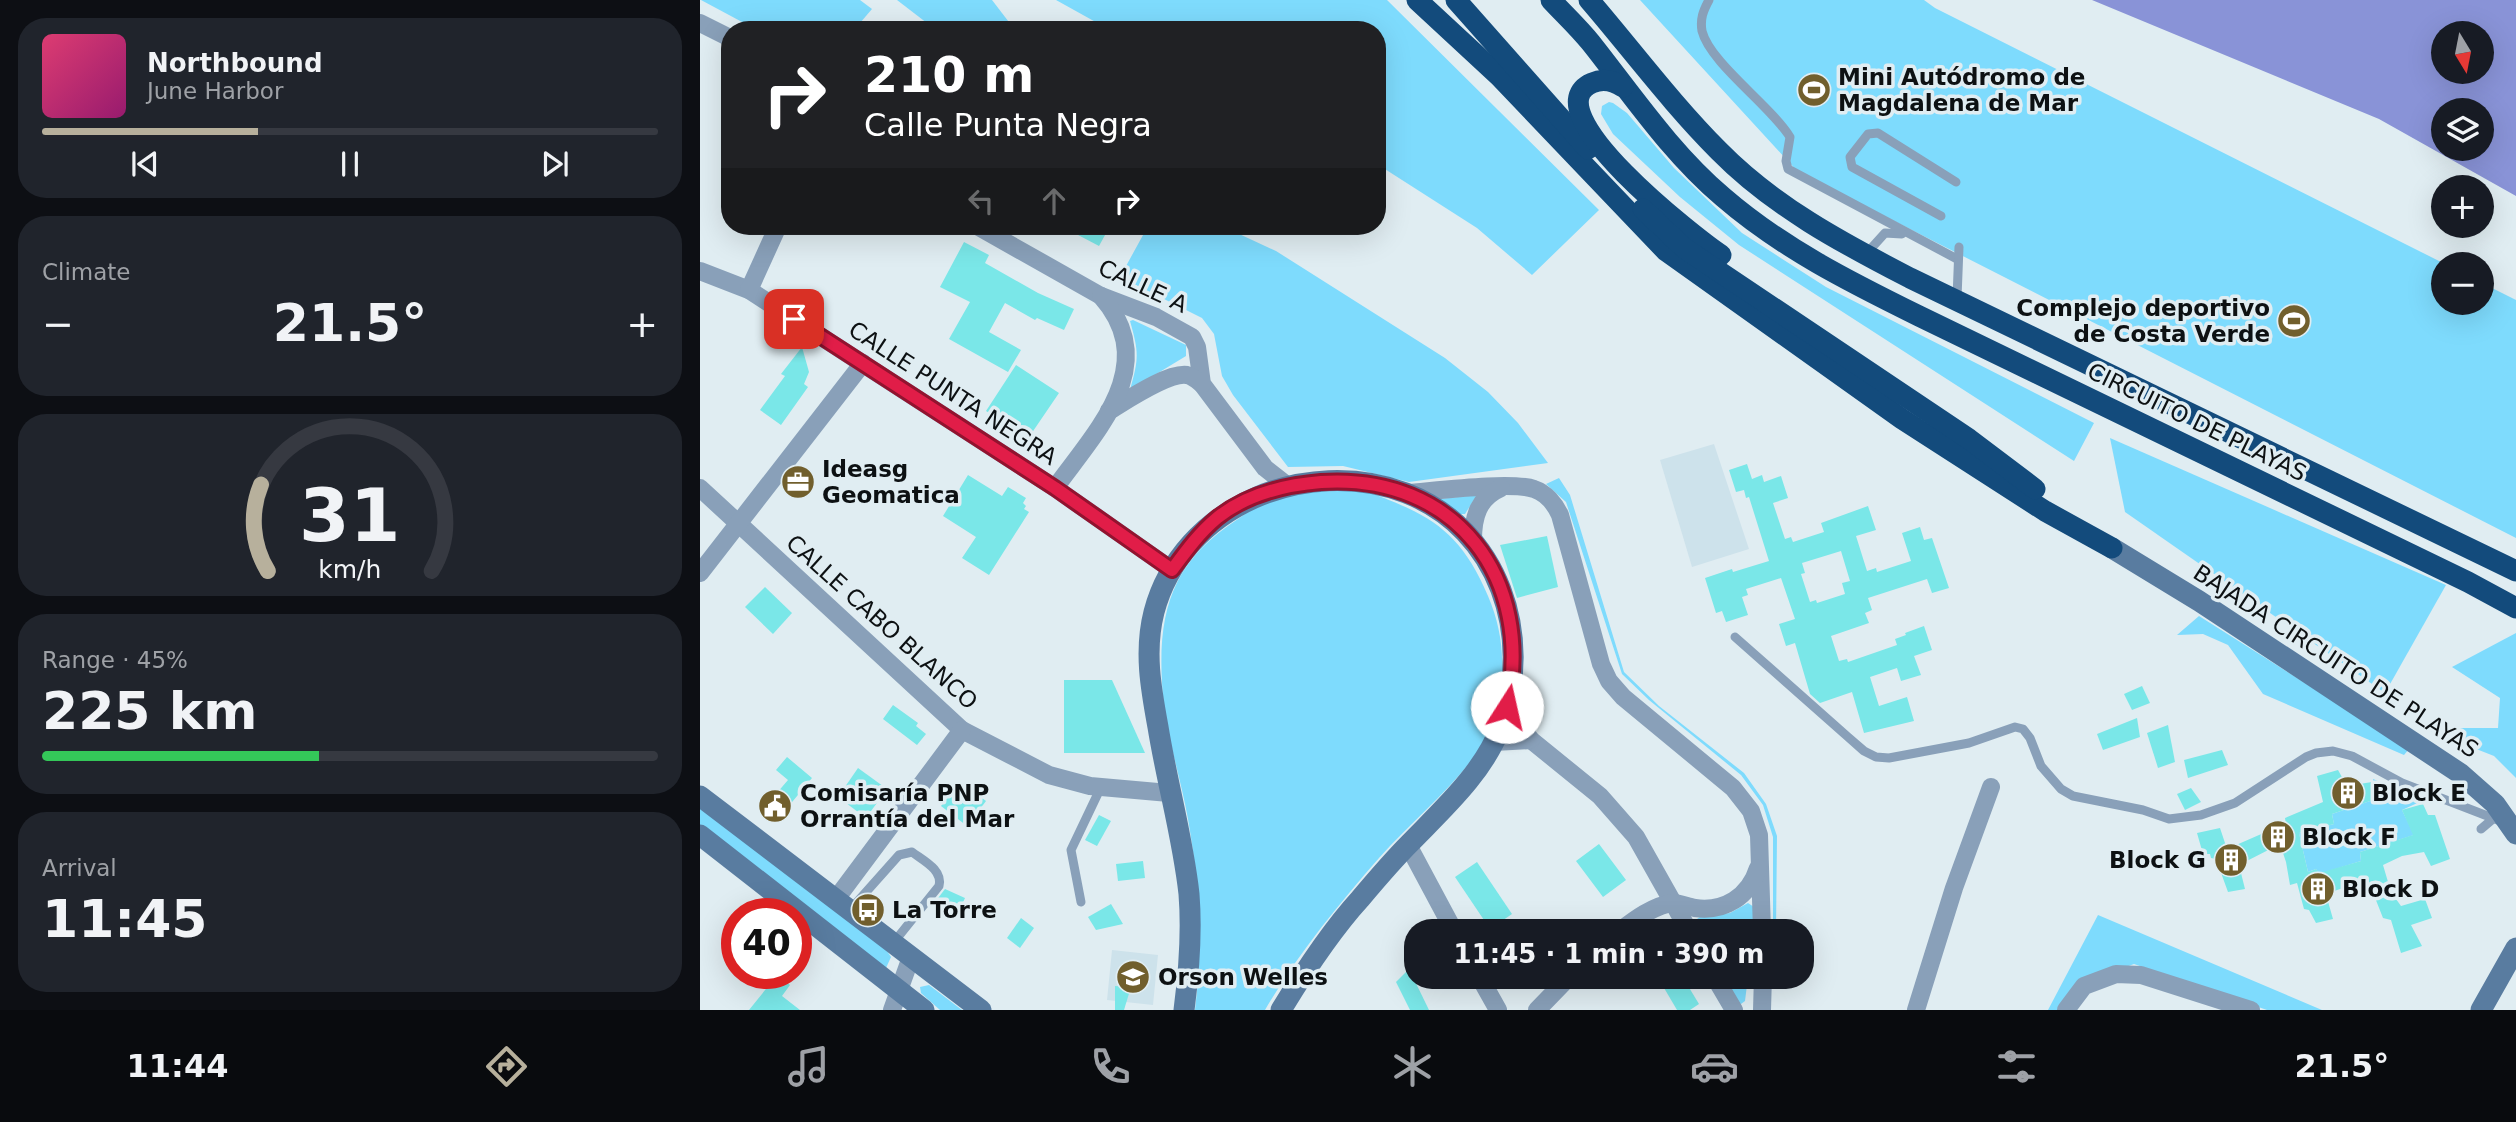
<!DOCTYPE html>
<html lang="en">
<head>
<meta charset="utf-8">
<style>
	body { margin:0; font-family:"DejaVu Sans",sans-serif; background:#20242c; color:#f1f3f6; height:100vh; display:flex; flex-direction:column; font-size:26px; white-space:nowrap }
	* { box-sizing:border-box; margin:0 }
	p { font-size:23px; color:#9ea1a6 }
	.icon { flex:none; width:38px; height:38px; fill:none; stroke:currentColor; stroke-width:2; stroke-linecap:round; stroke-linejoin:round }
	.map { position:relative; flex:1; overflow:hidden }
	.side { display:flex; flex-direction:column; gap:18px; padding:18px; background:#0d0f14; width:700px }
	.side>* { flex:none }
	.hud { position:absolute; left:21px; top:21px; width:665px; height:214px; border-radius:28px; box-shadow:0 7px 28px #0002; background:#202124; color:#fff; overflow:hidden }
	.needle { width:46px; rotate:170deg }
	.controls { position:absolute; left:1731px; top:21px; display:grid; gap:14px }
	.controls a { display:grid; place-items:center; width:63px; height:63px; border-radius:50%; background:#171b24; box-shadow:0 7px 28px #0002; font-size:35px }
	.speed { position:absolute; left:21px; top:898px; display:flex; gap:14px; font-size:35px; font-weight:700; text-align:center }
	.speed>* { display:grid; place-content:center; width:91px; height:91px; border-radius:50%; background:#171b24; box-shadow:0 7px 28px #0002; line-height:1 }
	.speed .limit { border:10px solid #d22; background:#fff; color:#111 }
	.pin { position:absolute; display:grid; place-items:center; width:60px; height:60px; color:#fff; margin:-30px; border-radius:14px; box-shadow:0 4px 10px #0006 }
	.me { position:absolute; width:77px; margin:-38px; rotate:10deg; stroke-linejoin:round; filter:drop-shadow(0 0 5px #0008) }
	.turn { display:flex; align-items:center; gap:24px; height:147px; padding:0 28px; font-size:32px }
	.turn .icon { width:91px; height:91px; stroke-width:2.5 }
	.turn b { display:block; font-size:49px; line-height:60px }
	.lanes { display:flex; align-items:center; height:66px; padding:0 28px; background:#0003; justify-content:center; gap:35px; direction:ltr }
	.lanes .off { opacity:.35 }
	.big { font-size:52px; font-weight:600; line-height:1.1 }
	.side .tile { flex:1; display:flex; flex-direction:column; justify-content:center; gap:10px; min-width:0; padding:0 24px; border-radius:28px; background:#20242c }
	.side .dial { align-items:center; gap:0 }
	.dial svg { height:182px; overflow:visible; fill:none; stroke:#363941; stroke-width:7; stroke-linecap:round; text-anchor:middle }
	.dial text { fill:#f1f3f6; stroke:none }
	.song { display:flex; align-items:center; gap:21px }
	.cover { width:84px; height:84px; border-radius:10px; background:linear-gradient(135deg,hsl(340 70% 55%),hsl(320 70% 35%)) }
	.played { height:7px; border-radius:4px; background:linear-gradient(90deg,#b7b09c 35%,#363941 35%) }
	.keys { display:flex; justify-content:space-around; direction:ltr }
	.heat { display:flex; justify-content:space-between; align-items:center; font-size:38px; direction:ltr }
	.charge { height:10px; border-radius:5px; background:linear-gradient(90deg,#34c759 45%,#363941 0) }
	.trip { position:absolute; left:704px; top:919px; width:410px; height:70px; border-radius:28px; background:#171b24; box-shadow:0 7px 28px #0002; font-weight:600; line-height:70px; text-align:center }
	.tab-bar { display:flex; height:112px; justify-content:space-around; align-items:center; background:#090b0e; color:#9ea1a6 }
	.tab-bar .icon { width:49px; height:49px }
	.tab-bar .active { color:#b7b09c }
	.tab-bar b { font-size:32px; color:#f1f3f6 }
	main { display:flex; flex:1; min-height:0 }
	.map>svg:first-child { display:block }
</style>
</head>
<body>
<main>
<section class="side">
<div class="tile">
<div class="song"><i class="cover"></i><div><b>Northbound</b><p>June Harbor</p></div></div>
<div class="played"></div>
<div class="keys"><svg class="icon" aria-label="previous" viewBox="0 0 24 24"><path d="M18 5L8 12l10 7zM5 5v14"/></svg><svg class="icon" aria-label="pause" viewBox="0 0 24 24"><path d="M8 5v14M16 5v14"/></svg><svg class="icon" aria-label="next" viewBox="0 0 24 24"><path d="M6 5l10 7-10 7zM19 5v14"/></svg></div>
</div>
<div class="tile"><p>Climate</p>
<div class="heat"><a>−</a><b class="big">21.5°</b><a>+</a></div>
</div>
<div class="tile dial"><svg viewBox="0 0 100 80">
<path d="M14 69A42 42 0 1 1 86 69"/>
<path d="M14 69A42 42 0 0 1 11 31" stroke="#b7b09c"/>
<text x="50" y="56" font-size="32" font-weight="700">31</text>
<text x="50" y="72" font-size="11">km/h</text>
</svg></div>
<div class="tile"><p>Range · 45%</p><b class="big">225 km</b><div class="charge"></div></div>
<div class="tile"><p>Arrival</p><b class="big">11:45</b></div>
</section>
<div class="map">
<svg width="1816" height="1010" viewBox="0 0 1816 1010">
	<rect width="100%" height="100%" fill="#e0edf2"/>
	<g fill="#cde2eb">
		<polygon points="1014,444 1049,549 992,567 960,460"/>
		<polygon points="412,950 458,955 453,1005 407,1000"/>
	</g>
	<g fill="#7edbfd">
		<polygon points="1,0 160,0 172,9 154,30 57,30"/>
		<polygon points="197,0 292,0 315,30 236,30"/>
		<polygon points="356,0 687,0 899,210 832,275 777,228 677,164 677,30 410,30"/>
		<polygon points="940,0 1224,0 1235,8 1745,264 1743,303 1782,303 1782,283 1816,300 1816,538 1098,172"/>
		<polygon points="909,102 913,103 927,113 974,168 1042,233 1126,287 1394,423 1374,461 1039,245 980,197 913,134 901,114 902,106"/>
		<polygon points="448,226 522,226 576,251 745,358 788,392 818,423 848,463 709,482 643,466 588,467 533,395 522,376 514,334 502,318 420,277"/>
		<path d="M433,320L486,345V356L430,390C439,358 439,353 430,321Z"/>
		<polygon points="1410,438 1746,585 1685,693 1425,512"/>
		<polygon points="859,478 870,495 924,672 959,706 1044,773 1066,804 1077,836 1076,931 1073,931 1073,837 1063,805 1041,775 949,700 922,674 866,502 846,484"/>
		<path d="M665,491C729,514 760,530 788,596C806,638 807,682 790,724C787,732 784,742 780,749C752,789 712,821 679,858C638,905 597,955 565,1010H495C503,947 499,882 488,819C480,774 464,729 462,683C458,609 473,561 538,519C550,511 565,500 580,496C607,490 636,491 665,491Z"/>
		<polygon points="777,495 765,514 758,514 739,499"/>
		<polygon points="1499,616 1709,749 1704,755 1563,694 1528,645 1503,634 1477,635"/>
		<polygon points="1816,633 1816,778 1794,756 1723,728 1798,728 1800,698 1752,667"/>
		<polygon points="1673,779 1724,800 1702,810 1714,835 1660,852 1661,861 1619,874 1616,869 1608,872 1599,833 1634,824 1632,814 1676,799"/>
		<polygon points="0,806 185,948 191,957 186,968 0,827"/>
		<polygon points="1048,903 1057,909 1054,931 999,931 993,922 1001,916 1030,913"/>
		<polygon points="1398,915 1622,1010 1567,1010 1434,964 1379,984 1361,1010 1348,1010"/>
		<polygon points="1023,977 1048,977 1045,1001 1041,1004 1037,1002"/>
		<polygon points="229,985 262,1010 240,1010 221,993 220,987"/>
	</g>
	<path fill="#8993d7" fill-rule="evenodd" d="M1392,0H1816V196L1679,119ZM1743,33H1782V72H1743ZM1743,110H1782V149H1743Z"/>
	<g fill="#7ae7e8" fill-rule="evenodd">
		<polygon points="361,226 410,226 399,246"/>
		<polygon points="264,242 289,255 285,263 338,293 374,309 364,330 337,318 335,320 305,303 289,332 321,350 308,372 249,339 270,302 240,287"/>
		<polygon points="102,347 109,372 104,384 108,387 81,425 60,410 85,376 81,374"/>
		<polygon points="316,365 359,393 327,440 319,435 315,442 292,427 297,418 286,411"/>
		<path d="M1047,464L1052,479L1062,475L1064,482L1081,476L1088,498L1073,503L1085,539L1091,537L1093,542L1124,532L1121,523L1168,506L1176,530L1156,536L1167,571L1176,568L1177,572L1211,561L1202,533L1220,527L1224,540L1232,538L1249,588L1232,593L1227,579L1168,598L1172,610L1165,613L1169,623L1131,636L1139,661L1147,659L1148,662L1197,645L1195,639L1206,635L1205,633L1224,626L1232,650L1214,656L1221,675L1201,681L1197,668L1170,677L1179,706L1207,697L1214,721L1164,733L1152,692L1120,703L1110,694L1095,643L1086,646L1079,624L1095,619L1081,578L1046,589L1048,595L1042,597L1048,615L1026,622L1022,611L1016,613L1005,578L1032,569L1033,572L1069,561L1049,497L1046,498L1044,490L1036,492L1029,470ZM1141,551L1150,581L1142,583L1145,594L1117,603L1116,600L1110,602L1101,574L1105,573L1102,563Z"/>
		<polygon points="268,475 302,496 308,487 326,498 323,503 326,506 324,509 329,512 289,575 262,558 276,537 243,516"/>
		<polygon points="847,536 858,587 817,598 800,545"/>
		<polygon points="65,587 92,613 73,634 45,607"/>
		<polygon points="364,680 412,680 445,753 364,753"/>
		<polygon points="1442,686 1450,703 1432,710 1424,694"/>
		<polygon points="193,705 218,723 216,726 226,734 217,745 183,719"/>
		<polygon points="1437,718 1440,737 1403,750 1397,734"/>
		<polygon points="1468,725 1475,762 1458,768 1447,733"/>
		<polygon points="1522,750 1528,765 1488,778 1484,760"/>
		<polygon points="87,757 112,778 78,819 64,808 88,780 76,770"/>
		<polygon points="158,768 187,789 166,818 138,797"/>
		<polygon points="1638,770 1647,786 1672,782 1676,799 1632,814 1634,824 1599,833 1608,872 1616,869 1619,873 1661,861 1660,852 1713,835 1702,810 1723,804 1728,815 1735,815 1750,859 1731,866 1724,852 1702,856 1683,865 1691,892 1701,906 1725,899 1732,918 1711,925 1722,946 1701,953 1691,920 1683,918 1668,880 1631,892 1630,896 1627,898 1633,919 1616,923 1609,910 1604,909 1597,883 1590,885 1586,862 1580,844 1539,865 1545,889 1528,892 1516,859 1511,858 1510,854 1503,854 1497,833 1520,828 1527,849 1575,828 1586,825 1585,818 1623,802 1617,776"/>
		<polygon points="260,781 286,801 267,826 241,806"/>
		<polygon points="1491,788 1501,802 1485,810 1477,794"/>
		<polygon points="399,815 411,821 397,846 385,840"/>
		<polygon points="899,844 926,880 903,897 876,861"/>
		<polygon points="443,861 445,878 418,881 416,864"/>
		<polygon points="777,862 812,914 790,929 755,877"/>
		<polygon points="245,889 265,898 258,913 235,902"/>
		<polygon points="411,904 423,924 396,930 388,917"/>
		<polygon points="321,918 334,928 320,948 307,938"/>
		<polygon points="709,969 729,1010 710,1010 696,982"/>
		<polygon points="78,974 90,985 82,996 100,1010 49,1010"/>
		<polygon points="957,976 982,976 999,1004 990,1010 977,1010"/>
		<polygon points="415,986 431,987 424,1010 415,1010"/>
	</g>
	<g fill="none" stroke-linecap="round" stroke-linejoin="round">
		<g stroke="#89a0b9" stroke-width="9">
			<path d="M1009,0C1003,11 1000,19 1002,31C1010,63 1071,106 1090,137L1086,161L1088,169L1257,259"/>
			<polyline points="1241,216 1152,167 1150,157 1168,134 1178,133 1256,182"/>
			<polyline points="1166,254 1185,233 1202,234"/>
			<polyline points="1257,298 1259,247"/>
			<polyline points="1035,637 1148,737 1164,751 1176,757 1189,758 1269,743 1315,727 1323,729 1330,738 1341,766 1361,789 1373,796 1443,810 1469,819 1501,815 1535,803 1606,757 1616,753 1633,751 1652,756 1702,783 1803,822"/>
			<polyline points="1781,829 1794,818"/>
			<polyline points="381,902 371,850 401,787"/>
			<path d="M150,910L199,855L212,852C224,861 243,870 239,886L194,942"/>
		</g>
		<g stroke="#89a0b9" stroke-width="18">
			<polyline points="0,23 30,38"/>
			<polyline points="277,226 401,296 456,317 492,337 497,347 502,384 565,468 588,486"/>
			<polyline points="0,271 49,290 355,488 472,570"/>
			<polyline points="49,290 78,226"/>
			<path d="M409,411C426,401 468,372 487,375C492,376 498,381 502,384"/>
			<polyline points="0,488 262,730 349,775 390,786 469,793"/>
			<path d="M355,488C397,430 462,365 401,296"/>
			<path d="M707,493C734,491 812,481 834,489C846,493 855,504 860,515L901,664L909,681L923,697L1033,788L1051,811L1059,835L1062,931"/>
			<path d="M773,540C773,517 778,498 801,488"/>
			<polyline points="0,573 163,363"/>
			<polyline points="807,707 831,740 900,796 936,837 989,931"/>
			<polyline points="794,742 831,740"/>
			<polyline points="708,845 754,931"/>
			<polyline points="136,899 262,730"/>
			<path d="M920,931C934,920 954,905 973,903C980,903 988,907 995,908C1024,912 1049,897 1058,868"/>
			<polyline points="779,976 798,1010"/>
			<polyline points="1014,976 1034,1010"/>
			<polyline points="192,1010 211,957"/>
			<polyline points="837,1010 870,976"/>
			<polyline points="1062,1010 1063,976"/>
			<polyline points="1216,1010 1254,888 1291,787"/>
			<polyline points="1366,1010 1384,986 1416,974 1441,975 1551,1010"/>
		</g>
		<g stroke="#597ca0" stroke-width="21">
			<polyline points="1412,548 1499,601 1761,774 1795,804 1816,834"/>
			<polyline points="0,796 281,1010"/>
			<polyline points="0,835 224,1010"/>
			<path d="M484,1010C489,972 492,932 489,894C483,838 467,783 458,727C451,689 444,651 454,612C482,506 607,455 706,493C799,529 834,636 801,726C784,772 744,808 710,843C692,861 676,880 660,899C630,932 604,972 581,1010"/>
			<polyline points="1781,1010 1816,948"/>
		</g>
		<g stroke="#134b7c" stroke-width="21">
			<polyline points="717,0 799,76 966,251 1202,419 1345,511 1412,548"/>
			<polyline points="756,0 888,149"/>
			<path d="M851,0C864,14 879,28 891,43C933,96 971,153 1023,197C1082,248 1150,282 1219,316L1768,582L1816,608"/>
			<path d="M889,0C932,50 972,104 1019,151C1073,206 1142,243 1210,278L1816,571"/>
			<path d="M923,87C914,81 903,78 892,83C830,110 997,239 1021,255"/>
			<polyline points="943,209 984,248 1269,439 1335,489"/>
		</g>
	</g>
	<g fill="none" stroke-linecap="round" stroke-linejoin="round">
		<g stroke="#92132f" stroke-width="18">
			<path id="route" d="M94,319L355,488L472,570C486,551 499,533 517,518C547,494 584,485 621,482C756,473 835,579 807,707"/>
		</g>
		<use href="#route" stroke="#e11d48" stroke-width="12"/>
	</g>
	<defs>
		<g id="stadium-disc" transform="scale(1.75)"><circle r="9.5" fill="#715f2d" stroke="#e0edf2"/><path d="M0-5a6.5 5 0 1 0 0 10a6.5 5 0 1 0 0-10ZM-3.5-1.8h7v3.6h-7Z" fill="#fff"/></g>
		<g id="office-disc" transform="scale(1.75)"><circle r="9.5" fill="#715f2d" stroke="#e0edf2"/><path d="M-6-3h4V-5.5h4V-3h4V5H-6ZM-1-4.5V-3h2v-1.5ZM-6 0V1H6V0Z" fill="#fff"/></g>
		<g id="building-disc" transform="scale(1.75)"><circle r="9.5" fill="#715f2d" stroke="#e0edf2"/><path d="M-4-6H4V6H1V3H-1V6H-4ZM-2.5-4.3h1.7v1.8h-1.7ZM.8-4.3h1.7v1.8H.8ZM-2.5-1h1.7V.8h-1.7ZM.8-1h1.7V.8H.8Z" fill="#fff"/></g>
		<g id="civic-disc" transform="scale(1.75)"><circle r="9.5" fill="#715f2d" stroke="#e0edf2"/><path d="M-.6-6.5H3V-4.5H.6V-3L4-1V1h2V6H-6V1h2V-1L-.6-3ZM-1.2 2.5V6h2.4V2.5Z" fill="#fff"/></g>
		<g id="bus-disc" transform="scale(1.75)"><circle r="9.5" fill="#715f2d" stroke="#e0edf2"/><path d="M-5-6H5V4H4V6H2V4H-2V6H-4V4H-5ZM-3.5-4V0h7V-4ZM-3.5 1.2v1.5H-2V1.2ZM2 1.2v1.5H3.5V1.2Z" fill="#fff"/></g>
		<g id="school-disc" transform="scale(1.75)"><circle r="9.5" fill="#715f2d" stroke="#e0edf2"/><path d="M0-5L7-2L0 1L-7-2ZM-4 1L0 2.5L4 1V4Q0 6-4 4Z" fill="#fff"/></g>
	</defs>
	<g fill-rule="evenodd">
		<use href="#stadium-disc" x="1114" y="90"/>
		<use href="#stadium-disc" x="1594" y="321"/>
		<use href="#office-disc" x="98" y="482"/>
		<use href="#building-disc" x="1648" y="793"/>
		<use href="#civic-disc" x="75" y="806"/>
		<use href="#building-disc" x="1578" y="837"/>
		<use href="#building-disc" x="1531" y="860"/>
		<use href="#building-disc" x="1618" y="889"/>
		<use href="#bus-disc" x="168" y="910"/>
		<use href="#school-disc" x="433" y="977"/>
	</g>
	<g text-anchor="middle" stroke-width="7" stroke-linejoin="round" paint-order="stroke">
		<g font-size="23" font-weight="bold" fill="#0d1113" stroke="#e0edf2" text-anchor="start">
			<text x="1138" y="85">Mini Autódromo de<tspan x="1138" dy="26">Magdalena de Mar</tspan></text>
			<text x="1570" y="316" text-anchor="end">Complejo deportivo<tspan x="1570" dy="26">de Costa Verde</tspan></text>
			<text x="122" y="477">Ideasg<tspan x="122" dy="26">Geomatica</tspan></text>
			<text x="100" y="801">Comisaría PNP<tspan x="100" dy="26">Orrantía del Mar</tspan></text>
			<text x="1672" y="801">Block E</text>
			<text x="1602" y="845">Block F</text>
			<text x="1506" y="868" text-anchor="end">Block G</text>
			<text x="1642" y="897">Block D</text>
			<text x="192" y="918">La Torre</text>
			<text x="458" y="985">Orson Welles</text>
		</g>
		<g font-size="23" fill="#0d1113" stroke="#e0edf2">
			<text transform="translate(443 286) rotate(25)" y="8">CALLE A</text>
			<text transform="translate(253 393) rotate(33)" y="8">CALLE PUNTA NEGRA</text>
			<text transform="translate(1497 422) rotate(26)" y="8">CIRCUITO DE PLAYAS</text>
			<text transform="translate(182 622) rotate(42)" y="8">CALLE CABO BLANCO</text>
			<text transform="translate(1636 661) rotate(33)" y="8">BAJADA CIRCUITO DE PLAYAS</text>
		</g>
	</g>
</svg>
<div class="controls">
<a><svg class="needle" viewBox="-14 -14 28 28"><path d="M0-13l5 13h-10z" fill="#e53935"/><path d="M0 13l5-13h-10z" fill="#9ea1a6"/></svg></a>
<a><svg class="icon" aria-label="layers" viewBox="0 0 24 24"><path d="M12 4l9 5-9 5-9-5zM3 14l9 5 9-5"/></svg></a>
<a>+</a>
<a>−</a>
</div>
<div class="speed"><div class="limit">40</div></div>
<div class="pin" style="left:94px;top:319px;background:#d93025"><svg class="icon" aria-label="arrive" viewBox="0 0 24 24"><path d="M6 21V4h12l-3 4 3 4H6"/></svg></div>
<svg class="me" style="left:807px;top:707px" viewBox="-20 -20 40 40"><circle r="19" fill="#fff"/><path d="M0-13L10 11 0 6-10 11z" fill="#e11d48"/></svg>
<div class="trip">11:45 · 1 min · 390 m</div>
<div class="hud">
<div class="turn"><svg class="icon" aria-label="right" viewBox="0 0 24 24"><path d="M7 20v-9h11M14 6l5 5-5 5"/></svg><div><b>210 m</b>Calle Punta Negra</div></div>
<div class="lanes"><svg class="icon off" aria-label="left" viewBox="0 0 24 24"><path d="M17 20v-9H6M10 6l-5 5 5 5"/></svg><svg class="icon off" aria-label="ahead" viewBox="0 0 24 24"><path d="M12 20V5M6 11l6-6 6 6"/></svg><svg class="icon" aria-label="right" viewBox="0 0 24 24"><path d="M7 20v-9h11M14 6l5 5-5 5"/></svg></div>
</div>
</div>
</main>
<nav class="tab-bar">
<b>11:44</b>
<svg class="icon active" aria-label="directions" viewBox="0 0 24 24"><path d="M12 3l9 9-9 9-9-9zM9 14v-3h6M13 9l2 2-2 2"/></svg>
<svg class="icon" aria-label="music" viewBox="0 0 24 24"><path d="M9 18V5l10-2v13"/><circle cx="6" cy="18" r="3"/><circle cx="16" cy="16" r="3"/></svg>
<svg class="icon" aria-label="phone" viewBox="0 0 24 24"><path d="M5 4h4l2 5-3 2q2 4 5 5l2-3 5 2v4C11 20 4 13 5 4z"/></svg>
<svg class="icon" aria-label="climate" viewBox="0 0 24 24"><path d="M12 3v18M4 7l16 10M4 17L20 7"/></svg>
<svg class="icon" aria-label="car" viewBox="0 0 24 24"><path d="M5 17H2v-5l4-1 3-4h7l3 4 3 1v5h-3M9 17h6M6 11h13"/><circle cx="7" cy="17" r="2"/><circle cx="17" cy="17" r="2"/></svg>
<svg class="icon" aria-label="filters" viewBox="0 0 24 24"><path d="M4 7h16M4 17h16"/><circle cx="9" cy="7" r="2"/><circle cx="15" cy="17" r="2"/></svg>
<b>21.5°</b>
</nav>
</body>
</html>
